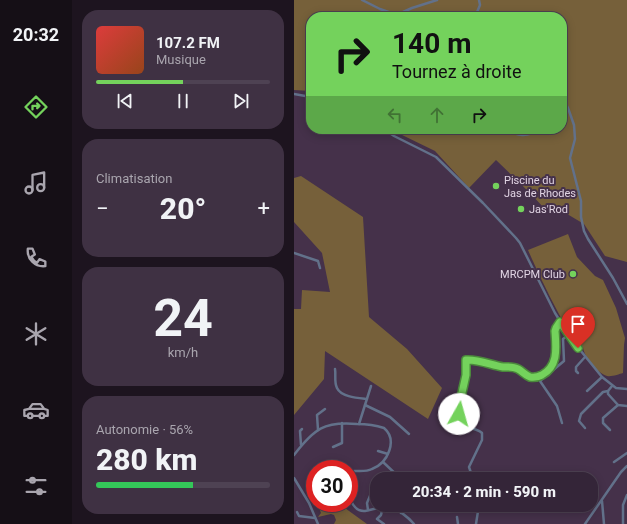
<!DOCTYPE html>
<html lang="fr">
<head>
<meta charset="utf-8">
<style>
	body { margin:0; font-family:Roboto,sans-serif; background:#3f3143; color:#f1f3f6; height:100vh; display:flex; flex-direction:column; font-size:15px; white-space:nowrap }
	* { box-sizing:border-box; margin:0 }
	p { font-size:13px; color:#a9a5ae }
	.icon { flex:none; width:22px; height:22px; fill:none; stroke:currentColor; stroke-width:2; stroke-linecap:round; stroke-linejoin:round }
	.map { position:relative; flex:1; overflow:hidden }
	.sheet { display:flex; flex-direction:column; gap:10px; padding:10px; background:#1d141f; width:222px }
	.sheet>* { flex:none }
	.hud { position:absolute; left:12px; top:12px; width:261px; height:122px; border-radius:16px; box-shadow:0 2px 10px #0003,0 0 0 1px #4e4253; background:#74d25c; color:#111; overflow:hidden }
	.speed { position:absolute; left:12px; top:460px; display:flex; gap:8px; font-size:20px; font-weight:700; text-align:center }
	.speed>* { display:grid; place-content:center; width:52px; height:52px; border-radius:50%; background:#342538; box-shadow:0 2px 10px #0003,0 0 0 1px #4e4253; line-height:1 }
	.speed .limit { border:6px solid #d22; background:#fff; color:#111 }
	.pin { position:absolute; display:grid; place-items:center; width:34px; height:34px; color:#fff; margin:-41px -17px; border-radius:50% 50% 50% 0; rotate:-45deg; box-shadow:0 0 4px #0007 }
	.pin .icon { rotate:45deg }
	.me { position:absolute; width:44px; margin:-22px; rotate:7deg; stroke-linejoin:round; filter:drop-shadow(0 0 3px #0008) }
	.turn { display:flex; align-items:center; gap:14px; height:84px; padding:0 20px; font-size:18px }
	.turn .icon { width:52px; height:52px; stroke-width:2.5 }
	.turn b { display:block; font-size:28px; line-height:34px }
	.lanes { display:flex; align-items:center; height:38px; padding:0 20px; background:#0003; justify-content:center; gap:20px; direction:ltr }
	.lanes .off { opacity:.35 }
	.big { font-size:30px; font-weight:800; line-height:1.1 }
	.sheet .tile { flex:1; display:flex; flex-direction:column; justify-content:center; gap:6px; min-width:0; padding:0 14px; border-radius:16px; background:#3f3143 }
	.sheet .dial { align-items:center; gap:0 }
	.dial b { font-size:52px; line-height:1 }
	.song { display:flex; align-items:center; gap:12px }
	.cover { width:48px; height:48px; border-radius:6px; background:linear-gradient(135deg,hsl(0 70% 55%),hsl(20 70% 35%)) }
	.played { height:4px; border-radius:2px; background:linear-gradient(90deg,#74d25c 50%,#4e4253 50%) }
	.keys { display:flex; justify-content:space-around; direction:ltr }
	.heat { display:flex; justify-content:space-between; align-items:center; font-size:22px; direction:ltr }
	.charge { height:6px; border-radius:3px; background:linear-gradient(90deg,#34c759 56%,#4e4253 0) }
	.trip { position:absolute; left:76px; top:472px; width:228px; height:40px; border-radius:16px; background:#342538; box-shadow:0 2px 10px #0003,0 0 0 1px #4e4253; font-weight:800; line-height:40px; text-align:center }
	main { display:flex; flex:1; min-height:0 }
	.tab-bar { display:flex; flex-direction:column; width:72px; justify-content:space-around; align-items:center; background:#150f16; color:#a9a5ae }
	.tab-bar .icon { width:28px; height:28px }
	.tab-bar .selected { color:#74d25c }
	.tab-bar b { font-size:18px; color:#f1f3f6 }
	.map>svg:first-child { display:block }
</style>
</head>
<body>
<main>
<nav class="tab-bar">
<b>20:32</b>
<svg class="icon selected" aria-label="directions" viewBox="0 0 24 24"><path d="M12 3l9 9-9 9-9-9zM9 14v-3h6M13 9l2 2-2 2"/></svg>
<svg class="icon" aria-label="music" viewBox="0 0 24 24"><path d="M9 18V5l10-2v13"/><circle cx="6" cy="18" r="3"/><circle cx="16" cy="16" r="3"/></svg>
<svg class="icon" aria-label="phone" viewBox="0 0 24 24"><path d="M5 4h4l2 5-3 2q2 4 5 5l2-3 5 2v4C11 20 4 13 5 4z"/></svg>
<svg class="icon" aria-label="climate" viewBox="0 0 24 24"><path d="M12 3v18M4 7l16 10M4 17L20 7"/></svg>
<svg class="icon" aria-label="car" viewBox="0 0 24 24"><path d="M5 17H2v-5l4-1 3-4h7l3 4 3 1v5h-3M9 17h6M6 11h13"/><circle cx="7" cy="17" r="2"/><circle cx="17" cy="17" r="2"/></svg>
<svg class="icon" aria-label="filters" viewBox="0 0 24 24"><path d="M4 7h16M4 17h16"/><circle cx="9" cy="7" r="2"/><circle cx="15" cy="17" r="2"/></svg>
</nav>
<section class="sheet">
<div class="tile">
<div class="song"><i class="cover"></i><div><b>107.2 FM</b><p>Musique</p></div></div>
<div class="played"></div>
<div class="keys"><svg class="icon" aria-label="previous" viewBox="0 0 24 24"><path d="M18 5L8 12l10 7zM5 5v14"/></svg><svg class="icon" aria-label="pause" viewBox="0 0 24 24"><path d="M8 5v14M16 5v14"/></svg><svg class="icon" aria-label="next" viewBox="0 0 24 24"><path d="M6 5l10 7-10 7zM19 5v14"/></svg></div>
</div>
<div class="tile"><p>Climatisation</p>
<div class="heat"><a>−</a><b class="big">20°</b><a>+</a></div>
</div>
<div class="tile dial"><b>24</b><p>km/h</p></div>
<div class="tile"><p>Autonomie · 56%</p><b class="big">280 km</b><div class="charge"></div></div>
</section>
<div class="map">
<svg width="333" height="524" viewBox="0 0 333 524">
	<rect width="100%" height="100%" fill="#45314a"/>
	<g fill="#76603a">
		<polygon points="0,0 333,0 333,262 311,256 290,224 268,211 250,208 236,193 202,160 175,188 141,151 106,134 106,129 268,129 268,17 17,17 17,91 0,90"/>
		<polygon points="7,176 69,217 75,317 113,349 148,388 134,419 31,351 30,379 0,415 0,309 7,309 8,290 36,292 28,253 0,222 0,178"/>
		<path d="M274,234L283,257L301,276L309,280L322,308L331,338L330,345L329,373C325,374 318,377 313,376C303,373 290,357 289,347C276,343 241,266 234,250Z"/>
		<polygon points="44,503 73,524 40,524 42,520 40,515 37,514 24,517 27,513 25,508"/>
	</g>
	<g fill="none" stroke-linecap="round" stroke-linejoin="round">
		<g stroke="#62718a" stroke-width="2.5">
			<polyline points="68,0 86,9 100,14 109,12 118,8 143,0"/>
			<polyline points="181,17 186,5 185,0"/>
			<polyline points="0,94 17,97"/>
			<polyline points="268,101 271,102 274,108 280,125 281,139 276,158 287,201 287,217 290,231 294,239 319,278 333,304"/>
			<polyline points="90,129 100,136 142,157 189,203 222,238 226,243 261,313 278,340 308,377 322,388 333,389"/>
			<path d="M214,129C222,136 235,138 242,129"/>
			<polyline points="0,253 24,261 26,268"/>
			<path d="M41,369C42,374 40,383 43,388C47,397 64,398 73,399"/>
			<polyline points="284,373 282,371 282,367 291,357"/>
			<polyline points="318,386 314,391 314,394 324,405 333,406"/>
			<polyline points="293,391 308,377"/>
			<polyline points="71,405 96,417 115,434"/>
			<polyline points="268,423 263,406 246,381 270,361 269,339 274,335"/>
			<polyline points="65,424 77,386"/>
			<polyline points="291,428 285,421 287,414 309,392 314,391"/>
			<polyline points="24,430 23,415 31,409"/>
			<polyline points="316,430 309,423 309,418 324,405"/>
			<polyline points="7,445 6,431 8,429"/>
			<polyline points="39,447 48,443 48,423"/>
			<polyline points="84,451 94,454"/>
			<path d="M0,455C20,429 30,421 63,424C72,424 81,425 90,428C104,440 94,463 78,469C72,472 66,471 60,471C58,477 55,485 55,492C55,500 61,512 71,511C79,510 86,506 95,507C103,508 115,518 120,524"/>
			<polyline points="89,462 107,479"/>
			<polyline points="320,462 333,453"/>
			<polyline points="40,469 54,469"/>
			<polyline points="0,478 15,503 24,524"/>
			<polyline points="87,479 92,473 100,474"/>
			<path d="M183,479L177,473L175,467L188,440V433C183,428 174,429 168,424C160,410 169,392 172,377C173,371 172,366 172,360C184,359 197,365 209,367C214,367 219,366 224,369C228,371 231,376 236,377C240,378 244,377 248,375C265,366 262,347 261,331L262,328L266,323"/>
			<polyline points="308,501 310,524"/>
			<polyline points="89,507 87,515 83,519 90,524"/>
			<polyline points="74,510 73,503 78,491 81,481 83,480"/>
			<polyline points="3,512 5,516 21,518"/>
			<polyline points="107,513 109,505"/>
			<polyline points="163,517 164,524"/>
			<polyline points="182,524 185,505"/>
			<polyline points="291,524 327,472 333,466"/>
			<polyline points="329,524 329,505 333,495"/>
		</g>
	</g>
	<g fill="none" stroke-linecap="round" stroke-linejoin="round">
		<g stroke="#4b883c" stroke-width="10">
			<path id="route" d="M165,414V406L172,375V360C184,359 197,365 209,367C214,367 219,366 224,369C228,371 231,375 236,377C241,378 244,377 248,375C265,366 262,347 261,331L262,328L266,322L284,348"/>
		</g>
		<use href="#route" stroke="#74d25c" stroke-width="7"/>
	</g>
	<g fill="#74d25c" stroke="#45314a" stroke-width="1.5">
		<circle cx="202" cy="186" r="4"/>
		<circle cx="227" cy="209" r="4"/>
		<circle cx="279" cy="274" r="4"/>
	</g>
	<g text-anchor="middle" stroke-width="4" stroke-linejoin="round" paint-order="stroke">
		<g font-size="11" fill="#e0d3e3" stroke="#45314a" text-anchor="start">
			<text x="210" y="184">Piscine du<tspan x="210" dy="13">Jas de Rhodes</tspan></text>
			<text x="235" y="213">Jas'Rod</text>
			<text x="271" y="278" text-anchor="end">MRCPM Club</text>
		</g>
	</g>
</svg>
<div class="speed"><div class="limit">30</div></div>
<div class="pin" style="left:284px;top:348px;background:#d93025"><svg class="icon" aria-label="arrive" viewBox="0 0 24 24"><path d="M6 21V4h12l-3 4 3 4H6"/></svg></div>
<svg class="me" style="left:165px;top:414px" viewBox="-20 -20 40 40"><circle r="19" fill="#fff"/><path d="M0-13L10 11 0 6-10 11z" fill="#74d25c"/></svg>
<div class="trip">20:34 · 2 min · 590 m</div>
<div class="hud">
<div class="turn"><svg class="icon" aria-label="right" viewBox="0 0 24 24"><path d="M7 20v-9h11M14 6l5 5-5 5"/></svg><div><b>140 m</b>Tournez à droite</div></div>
<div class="lanes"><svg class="icon off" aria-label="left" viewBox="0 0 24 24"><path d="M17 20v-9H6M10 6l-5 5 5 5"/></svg><svg class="icon off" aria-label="ahead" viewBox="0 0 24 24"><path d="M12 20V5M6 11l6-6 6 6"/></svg><svg class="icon" aria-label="right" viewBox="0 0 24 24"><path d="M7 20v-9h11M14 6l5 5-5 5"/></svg></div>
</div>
</div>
</main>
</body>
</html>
